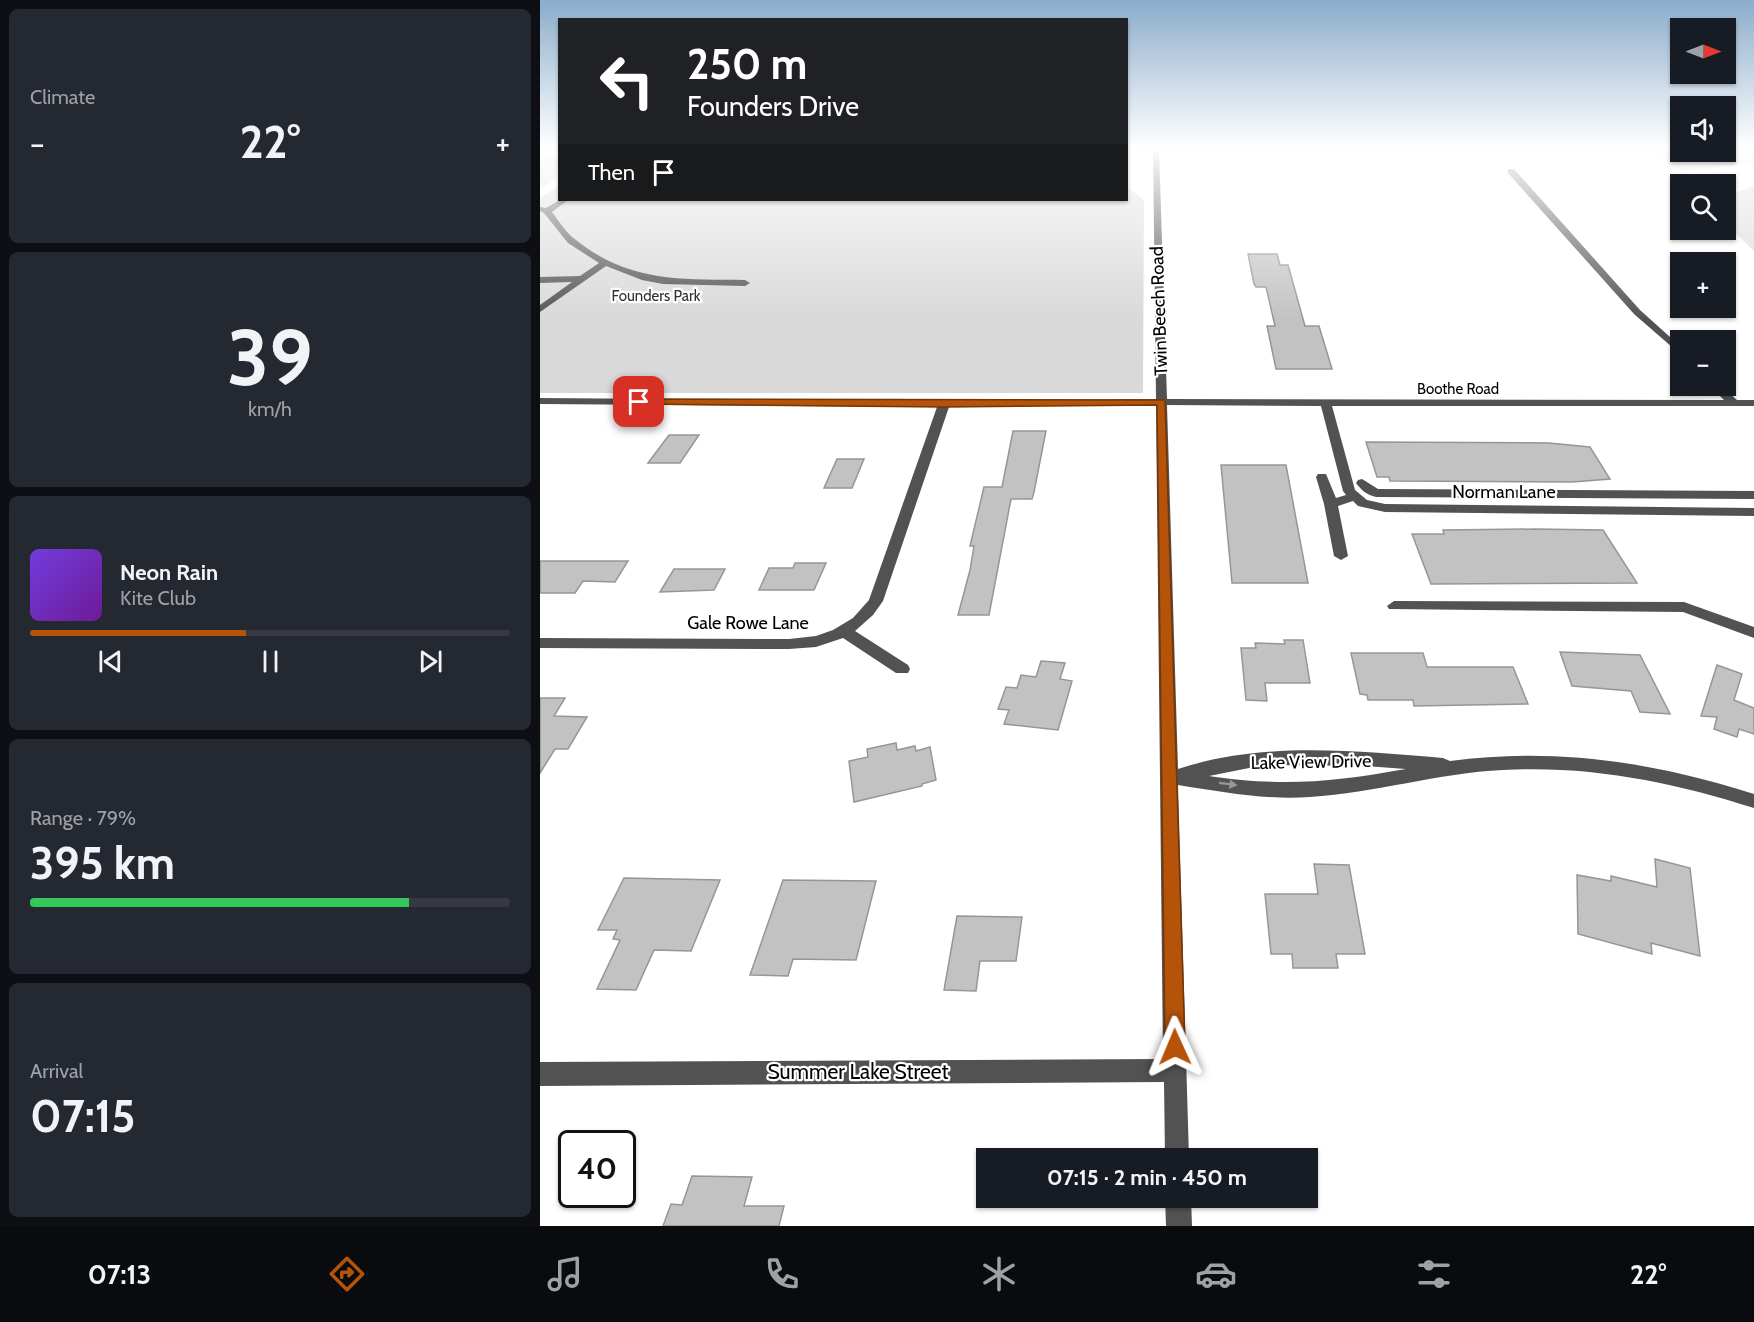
<!DOCTYPE html>
<html lang="en">
<head>
<meta charset="utf-8">
<style>
	body { margin:0; font-family:Cabin,sans-serif; background:#242831; color:#f1f3f6; height:100vh; display:flex; flex-direction:column; font-size:22px; white-space:nowrap }
	* { box-sizing:border-box; margin:0 }
	p { font-size:20px; color:#9ea1a6 }
	.icon { flex:none; width:33px; height:33px; fill:none; stroke:currentColor; stroke-width:2; stroke-linecap:round; stroke-linejoin:round }
	.map { position:relative; flex:1; overflow:hidden }
	.drawer { display:flex; flex-direction:column; gap:9px; padding:9px; background:#0d0f14; width:540px }
	.drawer>* { flex:none }
	.hud { position:absolute; left:18px; top:18px; width:570px; height:183px; border-radius:0px; box-shadow:0 2px 4px #0004; background:#202124; color:#fff; overflow:hidden }
	.needle { width:39px; rotate:90deg }
	.buttons { position:absolute; left:1130px; top:18px; display:grid; gap:12px }
	.buttons a { display:grid; place-items:center; width:66px; height:66px; border-radius:0px; background:#171b24; box-shadow:0 2px 4px #0004; font-size:30px }
	.speed { position:absolute; left:18px; top:1130px; display:flex; gap:12px; font-size:30px; font-weight:700; text-align:center }
	.speed>* { display:grid; place-content:center; width:78px; height:78px; border-radius:50%; background:#171b24; box-shadow:0 2px 4px #0004; line-height:1 }
	.speed .limit { border:3px solid #111; border-radius:9px; background:#fff; color:#111 }
	.pin { position:absolute; display:grid; place-items:center; width:51px; height:51px; color:#fff; margin:-26px; border-radius:12px; box-shadow:0 3px 9px #0006 }
	.me { position:absolute; width:66px; margin:-33px; rotate:359deg; stroke-linejoin:round; filter:drop-shadow(0 0 4px #0008) }
	.turn { display:flex; align-items:center; gap:21px; height:126px; padding:0 30px; font-size:27px }
	.turn .icon { width:78px; height:78px; stroke-width:2.5 }
	.turn b { display:block; font-size:42px; line-height:51px }
	.then { display:flex; align-items:center; height:57px; padding:0 30px; background:#0003; gap:12px; font-size:22px }
	.big { font-size:45px; font-weight:700; line-height:1.1 }
	.drawer .widget { flex:1; display:flex; flex-direction:column; justify-content:center; gap:9px; min-width:0; padding:0 21px; border-radius:9px; background:#242831 }
	.drawer .dial { align-items:center; gap:0 }
	.dial b { font-size:78px; line-height:1 }
	.song { display:flex; align-items:center; gap:18px }
	.cover { width:72px; height:72px; border-radius:9px; background:linear-gradient(135deg,hsl(260 70% 55%),hsl(280 70% 35%)) }
	.played { height:6px; border-radius:3px; background:linear-gradient(90deg,#b45309 45%,#363941 45%) }
	.keys { display:flex; justify-content:space-around; direction:ltr }
	.heat { display:flex; justify-content:space-between; align-items:center; font-size:33px; direction:ltr }
	.charge { height:9px; border-radius:4px; background:linear-gradient(90deg,#34c759 79%,#363941 0) }
	.trip { position:absolute; left:436px; top:1148px; width:342px; height:60px; border-radius:0px; background:#171b24; box-shadow:0 2px 4px #0004; font-weight:700; line-height:60px; text-align:center }
	.tabs { display:flex; height:96px; justify-content:space-around; align-items:center; background:#090b0e; color:#9ea1a6 }
	.tabs .icon { width:42px; height:42px }
	.tabs .current { color:#b45309 }
	.tabs b { font-size:27px; color:#f1f3f6 }
	main { display:flex; flex:1; min-height:0 }
	.map>svg:first-child { display:block }
</style>
</head>
<body>
<main>
<section class="drawer">
<div class="widget"><p>Climate</p>
<div class="heat"><a>−</a><b class="big">22°</b><a>+</a></div>
</div>
<div class="widget dial"><b>39</b><p>km/h</p></div>
<div class="widget">
<div class="song"><i class="cover"></i><div><b>Neon Rain</b><p>Kite Club</p></div></div>
<div class="played"></div>
<div class="keys"><svg class="icon" aria-label="previous" viewBox="0 0 24 24"><path d="M18 5L8 12l10 7zM5 5v14"/></svg><svg class="icon" aria-label="pause" viewBox="0 0 24 24"><path d="M8 5v14M16 5v14"/></svg><svg class="icon" aria-label="next" viewBox="0 0 24 24"><path d="M6 5l10 7-10 7zM19 5v14"/></svg></div>
</div>
<div class="widget"><p>Range · 79%</p><b class="big">395 km</b><div class="charge"></div></div>
<div class="widget"><p>Arrival</p><b class="big">07:15</b></div>
</section>
<div class="map">
<svg width="1214" height="1226" viewBox="0 0 1214 1226">
	<rect width="100%" height="100%" fill="#fff"/>
	<g fill="#d9d9d9">
		<polygon points="1185,148 1214,148 1214,165 1203,164 1143,171 1116,156 1140,151 1185,152"/>
		<polygon points="0,156 19,156 19,176 3,187 0,187"/>
		<polygon points="19,185 20,200 586,200 587,187 604,200 603,393 0,393 0,198"/>
		<polygon points="1214,186 1214,251 1185,223 1185,193 1197,192"/>
	</g>
	<g fill="#c2c2c2" stroke="#969696" stroke-width="1.5">
		<polygon points="708,254 737,254 740,265 748,265 765,326 779,326 792,369 736,369 727,326 735,326 726,287 716,287 714,284"/>
		<polygon points="473,431 506,431 494,492 492,499 471,499 449,615 418,615 430,570 434,546 430,546 444,487 462,487"/>
		<polygon points="129,435 159,435 140,463 108,463"/>
		<polygon points="826,442 1009,443 1050,447 1070,479 1032,482 850,481 849,477 837,477"/>
		<polygon points="297,459 324,459 312,488 284,488"/>
		<polygon points="681,465 746,465 768,583 692,583"/>
		<polygon points="996,529 1063,530 1097,583 891,584 872,534 904,534 903,530"/>
		<polygon points="0,561 88,561 75,582 43,581 35,593 0,593"/>
		<polygon points="255,563 286,563 274,590 219,590 229,568 253,568"/>
		<polygon points="134,569 185,569 174,590 120,592"/>
		<polygon points="744,640 763,640 770,683 725,683 727,701 706,700 701,648 716,648 715,643 745,644"/>
		<polygon points="1020,652 1100,655 1130,714 1100,712 1091,691 1032,686"/>
		<polygon points="811,653 883,653 887,667 973,667 988,704 874,706 873,700 828,700 827,695 820,694"/>
		<polygon points="501,661 525,663 520,679 532,681 518,730 464,724 469,710 458,709 466,687 477,688 481,675 496,677"/>
		<polygon points="1177,665 1202,674 1194,700 1214,708 1214,734 1199,729 1197,737 1174,729 1177,717 1161,716"/>
		<polygon points="0,698 25,698 14,716 47,717 28,749 15,749 0,773"/>
		<polygon points="356,743 357,750 375,746 376,751 390,747 396,780 382,784 382,786 314,802 309,761 328,757 327,749"/>
		<polygon points="1115,859 1150,868 1160,956 1111,943 1112,954 1038,934 1037,875 1071,881 1071,876 1117,887"/>
		<polygon points="774,864 809,865 825,954 796,954 798,968 753,968 752,954 731,954 725,894 778,894"/>
		<polygon points="84,878 180,880 151,951 114,950 96,990 57,989 80,940 73,939 77,930 58,930"/>
		<polygon points="243,880 336,881 316,960 253,959 248,976 210,975"/>
		<polygon points="417,916 482,917 476,961 440,961 436,991 404,990"/>
		<polygon points="152,1176 212,1177 204,1206 244,1206 239,1226 123,1226 131,1204 142,1205"/>
	</g>
	<g fill="none" stroke-linecap="round" stroke-linejoin="round">
		<g fill="#525252" fill-rule="evenodd">
			<path d="M613,148H619L627,399L1184,400L1170,386H1181L1197,400H1214V406H792L815,490L827,500L845,504L1214,508V516L845,512L818,506L813,501L798,506L808,556L801,560L794,556L784,504L776,477L778,474H786L796,498L806,495L803,491L781,406L627,405L638,769C723,741 815,751 903,758L910,761C1014,747 1114,762 1214,794V808C1133,782 1049,765 963,770C898,773 835,793 770,797C725,800 682,792 638,785L649,1158H625L624,1082L0,1086V1062L623,1059L616,405L409,407L343,601L333,615L315,631L368,665L370,669L368,673H356L303,638L276,647L249,649L0,648V638L249,639L276,636L293,630L313,618L329,600L397,407L0,404V398L404,401L616,399ZM724,765L825,766L866,769C793,782 743,787 669,776Z"/>
			<polygon points="968,169 974,169 1100,310 1140,346 1140,354 1094,314 968,173"/>
			<path d="M20,200H28L12,212C19,221 26,233 36,240C90,283 141,279 205,280L210,283L205,286L123,284L102,280L66,266L0,312V305L32,282L0,283V277L40,276L59,263L28,243L4,213L0,211V207L6,208Z"/>
			<path d="M822,479L838,489L1214,491V499L836,497C827,495 821,490 816,483L818,480Z"/>
			<polygon points="854,601 1144,602 1214,627 1214,638 1143,612 849,609 847,606"/>
			<polygon points="625,1197 651,1197 652,1226 626,1226"/>
		</g>
	</g>
	<defs><path id="oneway-solid" d="M-6-.8H1V-3.2L6.5 0L1 3.2V.8H-6Z" transform="scale(1.5)"/></defs>
	<use fill="#979797" href="#oneway-solid" transform="translate(688 784) rotate(7)"/>
	<linearGradient id="sky" x2="0" y2="1"><stop stop-color="#8baccb"/><stop offset="0.46" stop-color="#fff"/><stop offset="1" stop-color="#fff" stop-opacity="0"/></linearGradient>
	<rect width="1214" height="320" fill="url(#sky)"/>
	<polygon fill="#b45309" stroke="#753606" stroke-width="1.5" points="99,399 625,400 645,1047 642,1054 635,1057 628,1054 625,1047 617,405 404,407 96,404 96,400"/>
	<g text-anchor="middle" stroke-width="4.5" stroke-linejoin="round" paint-order="stroke">
		<g font-size="15" fill="#303030" stroke="#fff">
			<text x="116" y="301">Founders Park</text>
		</g>
		<g font-size="15" fill="#000" stroke="#fff">
			<text x="918" y="394">Boothe Road</text>
		</g>
		<g font-size="18" fill="#000" stroke="#fff">
			<text transform="translate(619 311) rotate(-92)" y="6">Twin Beech Road</text>
			<text x="964" y="498">Norman Lane</text>
			<text x="208" y="629">Gale Rowe Lane</text>
			<text transform="translate(771 762) rotate(-1)" y="6">Lake View Drive</text>
		</g>
		<g font-size="21" fill="#000" stroke="#fff">
			<text x="318" y="1079">Summer Lake Street</text>
		</g>
	</g>
</svg>
<div class="buttons">
<a><svg class="needle" viewBox="-14 -14 28 28"><path d="M0-13l5 13h-10z" fill="#e53935"/><path d="M0 13l5-13h-10z" fill="#9ea1a6"/></svg></a>
<a><svg class="icon" aria-label="sound" viewBox="0 0 24 24"><path d="M4 9h4l5-4v14l-5-4H4zM17 9q2 3 0 6"/></svg></a>
<a><svg class="icon" aria-label="search" viewBox="0 0 24 24"><circle cx="10" cy="10" r="6"/><path d="M15 15l6 6"/></svg></a>
<a>+</a>
<a>−</a>
</div>
<div class="speed"><div class="limit">40</div></div>
<div class="pin" style="left:99px;top:402px;background:#d93025"><svg class="icon" aria-label="arrive" viewBox="0 0 24 24"><path d="M6 21V4h12l-3 4 3 4H6"/></svg></div>
<svg class="me" style="left:635px;top:1047px" viewBox="-20 -20 40 40"><path d="M0-17L14 15 0 8-14 15z" fill="#b45309" stroke="#fff" stroke-width="4"/></svg>
<div class="trip">07:15 · 2 min · 450 m</div>
<div class="hud">
<div class="turn"><svg class="icon" aria-label="left" viewBox="0 0 24 24"><path d="M17 20v-9H6M10 6l-5 5 5 5"/></svg><div><b>250 m</b>Founders Drive</div></div>
<div class="then">Then<svg class="icon" aria-label="arrive" viewBox="0 0 24 24"><path d="M6 21V4h12l-3 4 3 4H6"/></svg></div>
</div>
</div>
</main>
<nav class="tabs">
<b>07:13</b>
<svg class="icon current" aria-label="directions" viewBox="0 0 24 24"><path d="M12 3l9 9-9 9-9-9zM9 14v-3h6M13 9l2 2-2 2"/></svg>
<svg class="icon" aria-label="music" viewBox="0 0 24 24"><path d="M9 18V5l10-2v13"/><circle cx="6" cy="18" r="3"/><circle cx="16" cy="16" r="3"/></svg>
<svg class="icon" aria-label="phone" viewBox="0 0 24 24"><path d="M5 4h4l2 5-3 2q2 4 5 5l2-3 5 2v4C11 20 4 13 5 4z"/></svg>
<svg class="icon" aria-label="climate" viewBox="0 0 24 24"><path d="M12 3v18M4 7l16 10M4 17L20 7"/></svg>
<svg class="icon" aria-label="car" viewBox="0 0 24 24"><path d="M5 17H2v-5l4-1 3-4h7l3 4 3 1v5h-3M9 17h6M6 11h13"/><circle cx="7" cy="17" r="2"/><circle cx="17" cy="17" r="2"/></svg>
<svg class="icon" aria-label="filters" viewBox="0 0 24 24"><path d="M4 7h16M4 17h16"/><circle cx="9" cy="7" r="2"/><circle cx="15" cy="17" r="2"/></svg>
<b>22°</b>
</nav>
</body>
</html>
